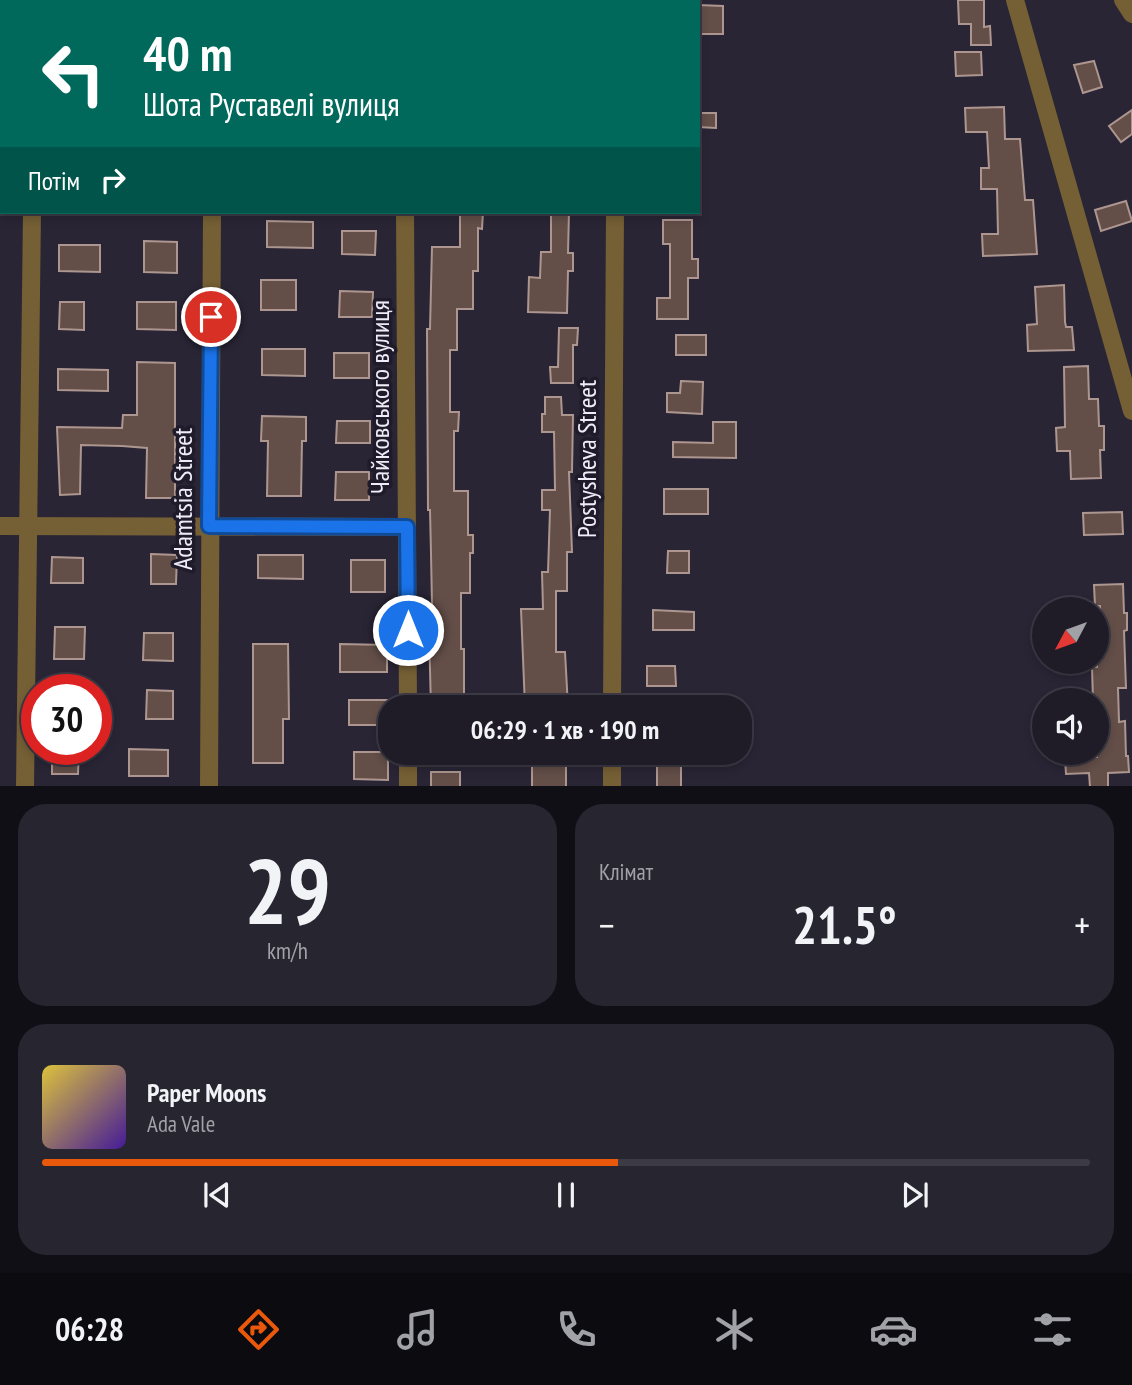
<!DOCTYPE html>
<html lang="uk">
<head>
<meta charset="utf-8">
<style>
	body { margin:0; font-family:"PT Sans Narrow",sans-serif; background:#272530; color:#f1f3f6; height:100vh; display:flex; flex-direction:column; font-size:26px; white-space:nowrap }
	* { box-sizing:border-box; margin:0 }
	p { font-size:23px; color:#a1a1a8 }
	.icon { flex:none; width:38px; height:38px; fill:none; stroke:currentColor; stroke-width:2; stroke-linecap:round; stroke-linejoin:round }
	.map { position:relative; height:786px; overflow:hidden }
	.drawer { display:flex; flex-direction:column; gap:18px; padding:18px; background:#110f16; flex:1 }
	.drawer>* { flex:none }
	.banner { position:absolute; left:0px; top:0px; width:700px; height:214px; box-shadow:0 4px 10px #0003,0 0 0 2px #3c3a45; background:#00695c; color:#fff; overflow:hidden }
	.needle { width:46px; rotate:229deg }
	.tools { position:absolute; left:1032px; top:597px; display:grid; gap:14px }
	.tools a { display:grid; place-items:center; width:77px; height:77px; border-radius:50%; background:#1f1c28; box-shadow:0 4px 10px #0003,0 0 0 2px #3c3a45; font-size:35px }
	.speed { position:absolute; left:21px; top:674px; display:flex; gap:14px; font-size:35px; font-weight:700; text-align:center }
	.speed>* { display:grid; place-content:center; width:91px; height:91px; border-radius:50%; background:#1f1c28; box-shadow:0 4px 10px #0003,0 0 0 2px #3c3a45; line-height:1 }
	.speed .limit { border:10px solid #d22; background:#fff; color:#111 }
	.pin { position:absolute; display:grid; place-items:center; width:60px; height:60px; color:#fff; margin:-30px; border:4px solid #fff; border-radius:50%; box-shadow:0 2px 7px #0007 }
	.me { position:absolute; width:77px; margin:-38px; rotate:0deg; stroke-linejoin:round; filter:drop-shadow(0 0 5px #0008) }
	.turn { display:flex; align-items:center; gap:24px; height:147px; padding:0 28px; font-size:32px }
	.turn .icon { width:91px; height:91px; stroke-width:2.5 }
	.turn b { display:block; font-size:49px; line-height:60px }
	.then { display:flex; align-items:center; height:66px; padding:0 28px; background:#0003; gap:14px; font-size:26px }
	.big { font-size:52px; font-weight:700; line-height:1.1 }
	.drawer .tile { flex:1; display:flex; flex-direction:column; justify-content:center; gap:10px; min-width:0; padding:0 24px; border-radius:28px; background:#272530 }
	.drawer .dial { align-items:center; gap:0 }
	.dial b { font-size:91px; line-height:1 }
	.song { display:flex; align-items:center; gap:21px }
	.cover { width:84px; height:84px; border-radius:10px; background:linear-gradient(135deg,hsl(50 70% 55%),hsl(260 70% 35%)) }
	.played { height:7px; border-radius:4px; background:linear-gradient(90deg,#ea580c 55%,#3c3a45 55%) }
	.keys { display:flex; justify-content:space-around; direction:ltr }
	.heat { display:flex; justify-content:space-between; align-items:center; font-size:38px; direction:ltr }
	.drawer .tiles { flex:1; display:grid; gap:18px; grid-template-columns:1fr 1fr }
	.tile:last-child { grid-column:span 2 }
	.trip { position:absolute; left:378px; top:695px; width:374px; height:70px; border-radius:28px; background:#1f1c28; box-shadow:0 4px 10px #0003,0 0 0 2px #3c3a45; font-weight:700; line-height:70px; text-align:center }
	.dock { display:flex; height:112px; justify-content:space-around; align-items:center; background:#0c0b10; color:#a1a1a8 }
	.dock .icon { width:49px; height:49px }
	.dock .on { color:#ea580c }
	.dock b { font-size:32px; color:#f1f3f6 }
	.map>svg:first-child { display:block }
</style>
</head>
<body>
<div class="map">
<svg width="1132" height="787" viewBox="0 0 1132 787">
	<rect width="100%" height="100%" fill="#292535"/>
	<g fill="#634e48" stroke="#ae9690" stroke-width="2">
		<polygon points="958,0 984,0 984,27 990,26 991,45 971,45 971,24 959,24"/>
		<polygon points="698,5 723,6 723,34 698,34"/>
		<polygon points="955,52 981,52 982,75 956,76"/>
		<polygon points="1094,61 1102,87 1083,93 1074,65"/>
		<polygon points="1004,107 1005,139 1020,139 1025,200 1033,200 1037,254 983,256 982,234 998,234 997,189 981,189 981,168 989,168 987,132 966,132 965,108"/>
		<polygon points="1132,110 1132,134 1121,142 1109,126"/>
		<polygon points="698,113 716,113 716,128 698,127"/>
		<polygon points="1126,201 1132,221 1101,231 1095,210"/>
		<polygon points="460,212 483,212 482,229 478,228 478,271 473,271 473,309 457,309 457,350 450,350 450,412 459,412 458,431 454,431 454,491 468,491 468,535 473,535 473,553 470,553 470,593 461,593 461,649 464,649 464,707 431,707 429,632 429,605 432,605 431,553 430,510 428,510 427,329 430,329 432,247 460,247"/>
		<polygon points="551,212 569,212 568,253 573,253 573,271 568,271 567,313 528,312 529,277 540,278 541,252 551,252"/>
		<polygon points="663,220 692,220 692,259 698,259 698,278 688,278 688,319 657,319 657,298 670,298 670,244 663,244"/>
		<polygon points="267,221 313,222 313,248 267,247"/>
		<polygon points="342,231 376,231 375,255 342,254"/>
		<polygon points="144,241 177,242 177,273 144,272"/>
		<polygon points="59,245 100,245 100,272 59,271"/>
		<rect x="261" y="280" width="35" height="30"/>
		<polygon points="1064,285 1065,322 1066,327 1072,327 1074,350 1028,351 1027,325 1037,324 1035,287"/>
		<polygon points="340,291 373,292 372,317 339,317"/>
		<polygon points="60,302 84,302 84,330 59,329"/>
		<polygon points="137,302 176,302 176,330 137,329"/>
		<polygon points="559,328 578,328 577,345 573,345 573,383 551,383 550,367 558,367"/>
		<rect x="676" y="335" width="30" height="20"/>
		<polygon points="262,349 305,349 305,376 262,375"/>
		<rect x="334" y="353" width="35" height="25"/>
		<polygon points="137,362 175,363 175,498 146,498 147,448 122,446 81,445 80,494 60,495 57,427 122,428 123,415 137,415"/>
		<polygon points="1088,366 1089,399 1098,399 1099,426 1104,426 1104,450 1100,450 1101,478 1071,479 1070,451 1057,451 1056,428 1065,427 1064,367"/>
		<polygon points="58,369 108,370 108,391 58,390"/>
		<polygon points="681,381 703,382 702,414 667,412 667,393 680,393"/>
		<polygon points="545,397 561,397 562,415 573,415 572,472 569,472 572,552 567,552 567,591 556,591 556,652 565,652 568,707 525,707 521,609 543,609 542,572 548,572 550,510 542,510 542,490 555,490 554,432 542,432 542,414 545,414"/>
		<polygon points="262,416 306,417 306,441 302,441 301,496 267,496 268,441 261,441"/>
		<polygon points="337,421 370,421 370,443 336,443"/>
		<polygon points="713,422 736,422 736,458 673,457 673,442 713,443"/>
		<polygon points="336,472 369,472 369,500 335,500"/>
		<rect x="664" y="489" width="44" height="25"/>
		<polygon points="1122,512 1123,534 1084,535 1083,513"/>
		<polygon points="668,551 689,551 689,573 667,573"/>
		<polygon points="151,554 177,555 176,584 151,584"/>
		<polygon points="258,555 303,555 303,579 258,578"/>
		<polygon points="52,557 83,558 83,583 51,583"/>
		<rect x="351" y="560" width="34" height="32"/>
		<polygon points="1123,584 1124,613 1127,613 1127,630 1124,631 1126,688 1118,688 1119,722 1125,721 1126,756 1128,756 1129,772 1108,773 1108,787 1090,787 1089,773 1066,774 1065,758 1097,757 1097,700 1093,700 1092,667 1097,667 1097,638 1101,638 1100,606 1095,606 1094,585"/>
		<polygon points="653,610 694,612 694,630 653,630"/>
		<polygon points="55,627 85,627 84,659 54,659"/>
		<polygon points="144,633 173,633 173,661 143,660"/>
		<polygon points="253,644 288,644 289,719 283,719 283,763 253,763"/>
		<polygon points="340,644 387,645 387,672 340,672"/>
		<polygon points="647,666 675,666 676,686 647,686"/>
		<polygon points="147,690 173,691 173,719 146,719"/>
		<rect x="349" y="700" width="39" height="25"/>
		<polygon points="52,749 79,749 78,774 52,774"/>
		<polygon points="129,749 168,750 168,776 129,776"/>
		<polygon points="354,752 388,752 388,780 354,779"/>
		<rect x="657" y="752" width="24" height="35"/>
		<rect x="532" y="765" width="34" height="22"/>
		<rect x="431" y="772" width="29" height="15"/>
	</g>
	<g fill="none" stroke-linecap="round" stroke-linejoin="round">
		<g stroke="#755f35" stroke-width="18">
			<polyline points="404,0 404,2"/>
			<polyline points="1015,0 1132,411"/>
			<polyline points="1123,0 1132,14"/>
			<polyline points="35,2 35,0"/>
			<polyline points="213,2 213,0"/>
			<polyline points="616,2 616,0"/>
			<polyline points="405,212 408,707"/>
			<polyline points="0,526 407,527"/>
			<polyline points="612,707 615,212"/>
			<polyline points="408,752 408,787"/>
			<polyline points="25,787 32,212"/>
			<polyline points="209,787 212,212"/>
			<polyline points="612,787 612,752"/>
		</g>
	</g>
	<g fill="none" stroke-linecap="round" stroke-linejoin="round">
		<g stroke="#114b97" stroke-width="18">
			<polyline id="route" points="211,317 209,526 407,527 408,630"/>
		</g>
		<use href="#route" stroke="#1a73e8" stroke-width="12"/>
	</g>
	<g text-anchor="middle" stroke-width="7" stroke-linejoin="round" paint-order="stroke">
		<g font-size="26" fill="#efecf7" stroke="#1f1b2a">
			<text transform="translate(380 397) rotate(-90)" y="9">Чайковського вулиця</text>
			<text transform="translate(587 459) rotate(-90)" y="9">Postysheva Street</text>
			<text transform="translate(183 499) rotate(-90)" y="9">Adamtsia Street</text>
		</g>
	</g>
</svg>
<div class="tools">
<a><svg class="needle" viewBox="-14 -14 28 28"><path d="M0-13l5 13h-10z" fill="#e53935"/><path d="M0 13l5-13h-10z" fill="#a1a1a8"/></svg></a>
<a><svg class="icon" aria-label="sound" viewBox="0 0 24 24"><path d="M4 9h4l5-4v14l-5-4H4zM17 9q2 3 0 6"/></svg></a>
</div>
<div class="speed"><div class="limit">30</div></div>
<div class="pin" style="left:211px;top:317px;background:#d93025"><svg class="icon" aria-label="arrive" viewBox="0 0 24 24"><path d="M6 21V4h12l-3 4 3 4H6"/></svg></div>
<svg class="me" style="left:408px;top:630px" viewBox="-20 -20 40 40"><circle r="17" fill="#1a73e8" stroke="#fff" stroke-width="3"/><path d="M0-11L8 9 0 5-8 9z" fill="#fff"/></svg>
<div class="trip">06:29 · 1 хв · 190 m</div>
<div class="banner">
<div class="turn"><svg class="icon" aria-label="left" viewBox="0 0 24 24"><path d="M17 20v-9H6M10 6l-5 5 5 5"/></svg><div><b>40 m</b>Шота Руставелі вулиця</div></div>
<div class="then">Потім<svg class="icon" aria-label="right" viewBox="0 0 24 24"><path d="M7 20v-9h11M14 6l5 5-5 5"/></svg></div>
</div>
</div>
<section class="drawer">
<div class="tiles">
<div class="tile dial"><b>29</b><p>km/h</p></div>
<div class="tile"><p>Клімат</p>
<div class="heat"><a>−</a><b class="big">21.5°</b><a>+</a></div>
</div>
<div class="tile">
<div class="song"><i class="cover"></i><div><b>Paper Moons</b><p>Ada Vale</p></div></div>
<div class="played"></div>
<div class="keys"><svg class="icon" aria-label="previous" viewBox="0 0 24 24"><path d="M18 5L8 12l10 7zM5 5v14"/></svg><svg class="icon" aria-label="pause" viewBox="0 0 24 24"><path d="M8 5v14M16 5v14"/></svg><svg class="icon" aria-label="next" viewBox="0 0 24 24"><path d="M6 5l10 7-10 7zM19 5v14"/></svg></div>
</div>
</div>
</section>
<nav class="dock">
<b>06:28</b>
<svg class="icon on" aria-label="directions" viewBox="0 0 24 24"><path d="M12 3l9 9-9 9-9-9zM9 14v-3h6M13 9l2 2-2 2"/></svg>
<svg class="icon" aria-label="music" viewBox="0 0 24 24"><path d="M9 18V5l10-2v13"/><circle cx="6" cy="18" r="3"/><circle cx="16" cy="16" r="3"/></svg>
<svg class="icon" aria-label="phone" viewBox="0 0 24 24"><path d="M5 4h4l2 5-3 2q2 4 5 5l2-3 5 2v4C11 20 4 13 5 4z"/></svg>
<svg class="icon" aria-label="climate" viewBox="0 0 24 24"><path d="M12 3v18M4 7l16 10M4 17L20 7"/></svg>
<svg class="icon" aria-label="car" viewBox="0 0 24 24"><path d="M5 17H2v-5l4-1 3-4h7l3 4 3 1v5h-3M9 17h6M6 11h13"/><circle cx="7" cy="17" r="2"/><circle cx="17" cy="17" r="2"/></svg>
<svg class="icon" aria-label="filters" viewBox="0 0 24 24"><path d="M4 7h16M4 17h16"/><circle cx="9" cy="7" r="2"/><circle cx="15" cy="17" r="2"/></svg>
</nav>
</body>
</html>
